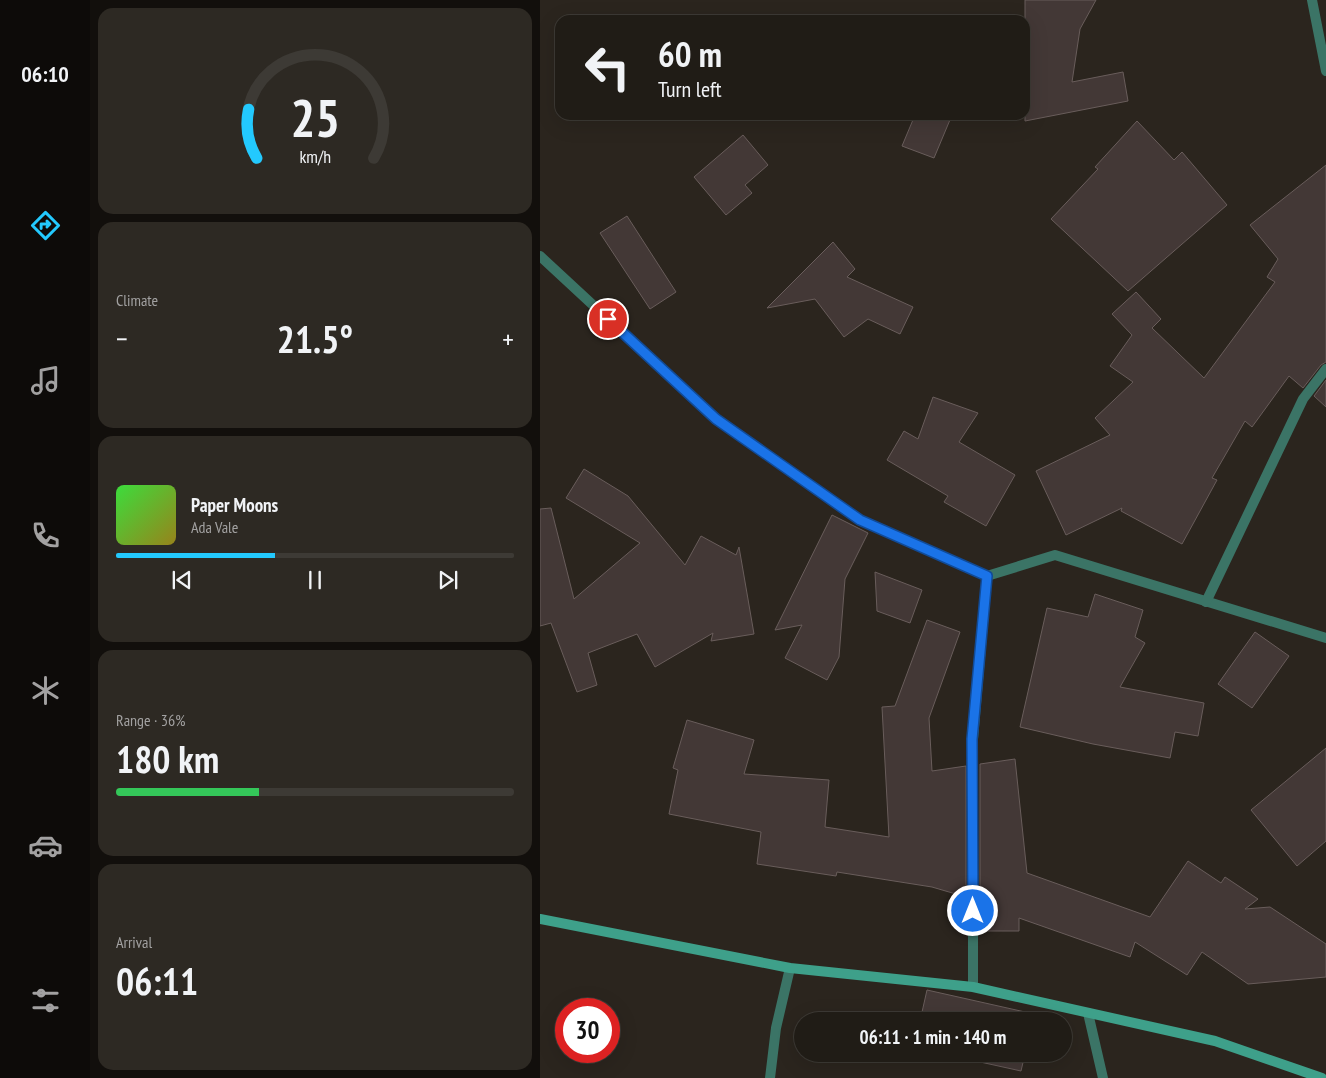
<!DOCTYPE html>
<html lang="en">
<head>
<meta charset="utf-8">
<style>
	body { margin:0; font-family:"PT Sans Narrow",sans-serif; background:#2d2923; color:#f1f3f6; height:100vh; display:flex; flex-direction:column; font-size:19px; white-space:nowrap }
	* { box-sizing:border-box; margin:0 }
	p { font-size:16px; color:#a2a1a1 }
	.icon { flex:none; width:28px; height:28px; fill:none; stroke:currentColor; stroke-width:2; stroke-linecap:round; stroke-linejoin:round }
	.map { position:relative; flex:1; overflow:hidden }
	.drawer { display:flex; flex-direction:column; gap:8px; padding:8px; background:#120f0c; width:450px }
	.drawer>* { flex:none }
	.top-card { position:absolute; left:15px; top:15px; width:475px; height:105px; border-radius:15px; box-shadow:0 5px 20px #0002,0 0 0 1px #3d3a35; background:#201c16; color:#f1f3f6; overflow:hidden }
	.speed { position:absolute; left:15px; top:998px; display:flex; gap:10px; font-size:25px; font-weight:700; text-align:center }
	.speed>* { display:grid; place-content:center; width:65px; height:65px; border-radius:50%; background:#201c16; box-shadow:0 5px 20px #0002,0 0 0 1px #3d3a35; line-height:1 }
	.speed .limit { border:8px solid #d22; background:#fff; color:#111 }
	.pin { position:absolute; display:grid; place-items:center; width:42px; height:42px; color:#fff; margin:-21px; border:2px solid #fff; border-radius:50%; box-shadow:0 1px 5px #0007 }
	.me { position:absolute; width:55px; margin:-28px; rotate:0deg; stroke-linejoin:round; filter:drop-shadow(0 0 4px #0008) }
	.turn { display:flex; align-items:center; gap:18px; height:105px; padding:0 20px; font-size:22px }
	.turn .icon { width:65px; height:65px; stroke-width:2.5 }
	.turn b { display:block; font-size:35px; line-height:42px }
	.big { font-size:38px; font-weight:800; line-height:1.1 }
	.drawer .card { flex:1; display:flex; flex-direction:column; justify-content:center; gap:8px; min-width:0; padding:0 18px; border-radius:15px; background:#2d2923 }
	.drawer .dial { align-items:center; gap:0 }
	.dial svg { height:130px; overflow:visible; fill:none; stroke:#3d3a35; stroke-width:7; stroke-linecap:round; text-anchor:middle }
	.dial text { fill:#f1f3f6; stroke:none }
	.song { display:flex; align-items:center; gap:15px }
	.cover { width:60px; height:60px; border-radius:8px; background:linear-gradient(135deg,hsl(120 70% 55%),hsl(50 70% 35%)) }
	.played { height:5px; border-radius:2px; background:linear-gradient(90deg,#23c9fe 40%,#3d3a35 40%) }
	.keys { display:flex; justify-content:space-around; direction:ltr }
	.heat { display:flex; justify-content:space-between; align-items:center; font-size:28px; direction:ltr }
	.charge { height:8px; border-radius:4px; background:linear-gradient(90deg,#34c759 36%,#3d3a35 0) }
	.trip { position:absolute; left:254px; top:1012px; width:278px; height:50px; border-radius:25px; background:#201c16; box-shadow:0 5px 20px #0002,0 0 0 1px #3d3a35; font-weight:800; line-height:50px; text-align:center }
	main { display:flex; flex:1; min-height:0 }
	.tab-bar { display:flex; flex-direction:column; width:90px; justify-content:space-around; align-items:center; background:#0d0b09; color:#a2a1a1 }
	.tab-bar .icon { width:35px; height:35px }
	.tab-bar .current { color:#23c9fe }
	.tab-bar b { font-size:22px; color:#f1f3f6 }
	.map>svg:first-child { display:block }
</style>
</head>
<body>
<main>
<nav class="tab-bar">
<b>06:10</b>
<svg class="icon current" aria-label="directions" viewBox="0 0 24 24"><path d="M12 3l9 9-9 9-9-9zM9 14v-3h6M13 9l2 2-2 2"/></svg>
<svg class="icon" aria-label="music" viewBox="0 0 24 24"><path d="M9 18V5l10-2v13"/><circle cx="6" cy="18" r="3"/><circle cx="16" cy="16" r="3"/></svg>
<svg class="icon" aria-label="phone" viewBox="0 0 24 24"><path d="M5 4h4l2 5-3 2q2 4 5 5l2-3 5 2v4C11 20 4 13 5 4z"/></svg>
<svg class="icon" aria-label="climate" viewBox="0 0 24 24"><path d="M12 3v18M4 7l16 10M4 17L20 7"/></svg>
<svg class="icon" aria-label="car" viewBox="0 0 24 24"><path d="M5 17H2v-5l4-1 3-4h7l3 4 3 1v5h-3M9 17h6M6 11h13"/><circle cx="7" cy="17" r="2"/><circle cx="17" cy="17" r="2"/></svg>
<svg class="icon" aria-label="filters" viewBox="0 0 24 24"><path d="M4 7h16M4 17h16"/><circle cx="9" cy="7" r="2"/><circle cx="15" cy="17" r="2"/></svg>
</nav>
<section class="drawer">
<div class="card dial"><svg viewBox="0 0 100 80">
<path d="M14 69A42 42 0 1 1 86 69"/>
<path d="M14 69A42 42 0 0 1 9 39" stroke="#23c9fe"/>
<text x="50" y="56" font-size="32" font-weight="700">25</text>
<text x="50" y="72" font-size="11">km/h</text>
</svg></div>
<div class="card"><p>Climate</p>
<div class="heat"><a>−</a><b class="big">21.5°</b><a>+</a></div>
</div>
<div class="card">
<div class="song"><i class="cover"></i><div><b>Paper Moons</b><p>Ada Vale</p></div></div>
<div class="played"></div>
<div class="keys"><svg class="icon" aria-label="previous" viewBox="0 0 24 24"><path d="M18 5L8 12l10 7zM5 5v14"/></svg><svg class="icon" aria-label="pause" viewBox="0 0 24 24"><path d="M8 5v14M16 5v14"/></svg><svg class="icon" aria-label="next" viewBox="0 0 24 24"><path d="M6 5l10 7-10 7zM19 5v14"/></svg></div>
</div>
<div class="card"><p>Range · 36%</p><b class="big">180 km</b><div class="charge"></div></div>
<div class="card"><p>Arrival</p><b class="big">06:11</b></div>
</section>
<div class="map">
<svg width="786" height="1078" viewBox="0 0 786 1078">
	<rect width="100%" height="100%" fill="#2b251e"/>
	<g fill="#433836" stroke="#695d5b">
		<polygon points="485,0 556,0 540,29 532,82 583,72 588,101 485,121"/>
		<polygon points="375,115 412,115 394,158 362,146"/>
		<polygon points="597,121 634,160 642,152 687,205 588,291 511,219 558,169 555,167"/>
		<polygon points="203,135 228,165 205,185 212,193 186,215 154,177"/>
		<polygon points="786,165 786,362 781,365 763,388 749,376 712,427 705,421 672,478 677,480 642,544 581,511 582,508 526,535 496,471 570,435 555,418 593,382 570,366 592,335 572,314 596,292 621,319 612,328 664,378 735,282 727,277 738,259 710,225"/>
		<polygon points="87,216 136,292 110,309 60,233"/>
		<polygon points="293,242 315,269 307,277 373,307 360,334 328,319 304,337 275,299 227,308"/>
		<polygon points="786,380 786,407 774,396"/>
		<polygon points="393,397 438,413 419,442 475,475 446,526 404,502 408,496 347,460 364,431 378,439"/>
		<polygon points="44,469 88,496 145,565 161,536 196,555 199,547 214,634 171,641 173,633 115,667 97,634 48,653 57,685 37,692 11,623 0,626 0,509 11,508 34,599 100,543 26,498"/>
		<polygon points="292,515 328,533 305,579 299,657 287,680 245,658 262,625 235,630"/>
		<polygon points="335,572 382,590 370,623 337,611"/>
		<polygon points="555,594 603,610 595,637 605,643 580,687 664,703 658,736 635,732 630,758 553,744 480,727 507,608 548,617"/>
		<polygon points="387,620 420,632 389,718 392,771 426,766 426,897 392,887 297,872 296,876 217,864 221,832 129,814 138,770 133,768 147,720 214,740 204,774 289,780 285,827 349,837 342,707 355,706"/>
		<polygon points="715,632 749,656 712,708 678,684"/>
		<polygon points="786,748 786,841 757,866 711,810"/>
		<polygon points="475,759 487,873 610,917 648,861 681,883 685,877 718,899 705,909 730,907 786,944 786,977 708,984 662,952 647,975 595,942 590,957 479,918 479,931 440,931 440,764"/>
		<polygon points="387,990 494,1014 492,1021 380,1021"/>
		<polygon points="404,1054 485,1054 481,1071"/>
	</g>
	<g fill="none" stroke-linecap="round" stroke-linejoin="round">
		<g stroke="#3b7466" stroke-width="10">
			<polyline points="772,0 786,71"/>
			<polyline points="0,256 176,419 320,520 447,576 515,555 786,638"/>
			<polyline points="666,602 763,399 786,369"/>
			<polyline points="433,987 433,739 447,576"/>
			<polyline points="548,1013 563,1078"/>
			<polyline points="230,1078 236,1028 250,968"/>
		</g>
		<polyline stroke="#3ea08a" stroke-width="10" points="0,919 250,968 433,987 675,1041 782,1078"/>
	</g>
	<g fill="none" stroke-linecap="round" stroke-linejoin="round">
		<g stroke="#114b97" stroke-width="12">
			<polyline id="route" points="68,319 176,419 320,520 447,576 432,739 433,911"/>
		</g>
		<use href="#route" stroke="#1a73e8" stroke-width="9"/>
	</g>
</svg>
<div class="speed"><div class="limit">30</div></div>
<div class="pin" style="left:68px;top:319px;background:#d93025"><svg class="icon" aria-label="arrive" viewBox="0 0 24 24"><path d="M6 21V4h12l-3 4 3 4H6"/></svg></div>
<svg class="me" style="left:433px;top:911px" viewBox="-20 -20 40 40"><circle r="17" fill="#1a73e8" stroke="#fff" stroke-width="3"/><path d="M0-11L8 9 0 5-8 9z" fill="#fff"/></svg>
<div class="trip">06:11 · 1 min · 140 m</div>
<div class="top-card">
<div class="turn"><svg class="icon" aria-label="left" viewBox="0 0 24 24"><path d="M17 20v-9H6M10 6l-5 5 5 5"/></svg><div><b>60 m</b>Turn left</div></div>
</div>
</div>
</main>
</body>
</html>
